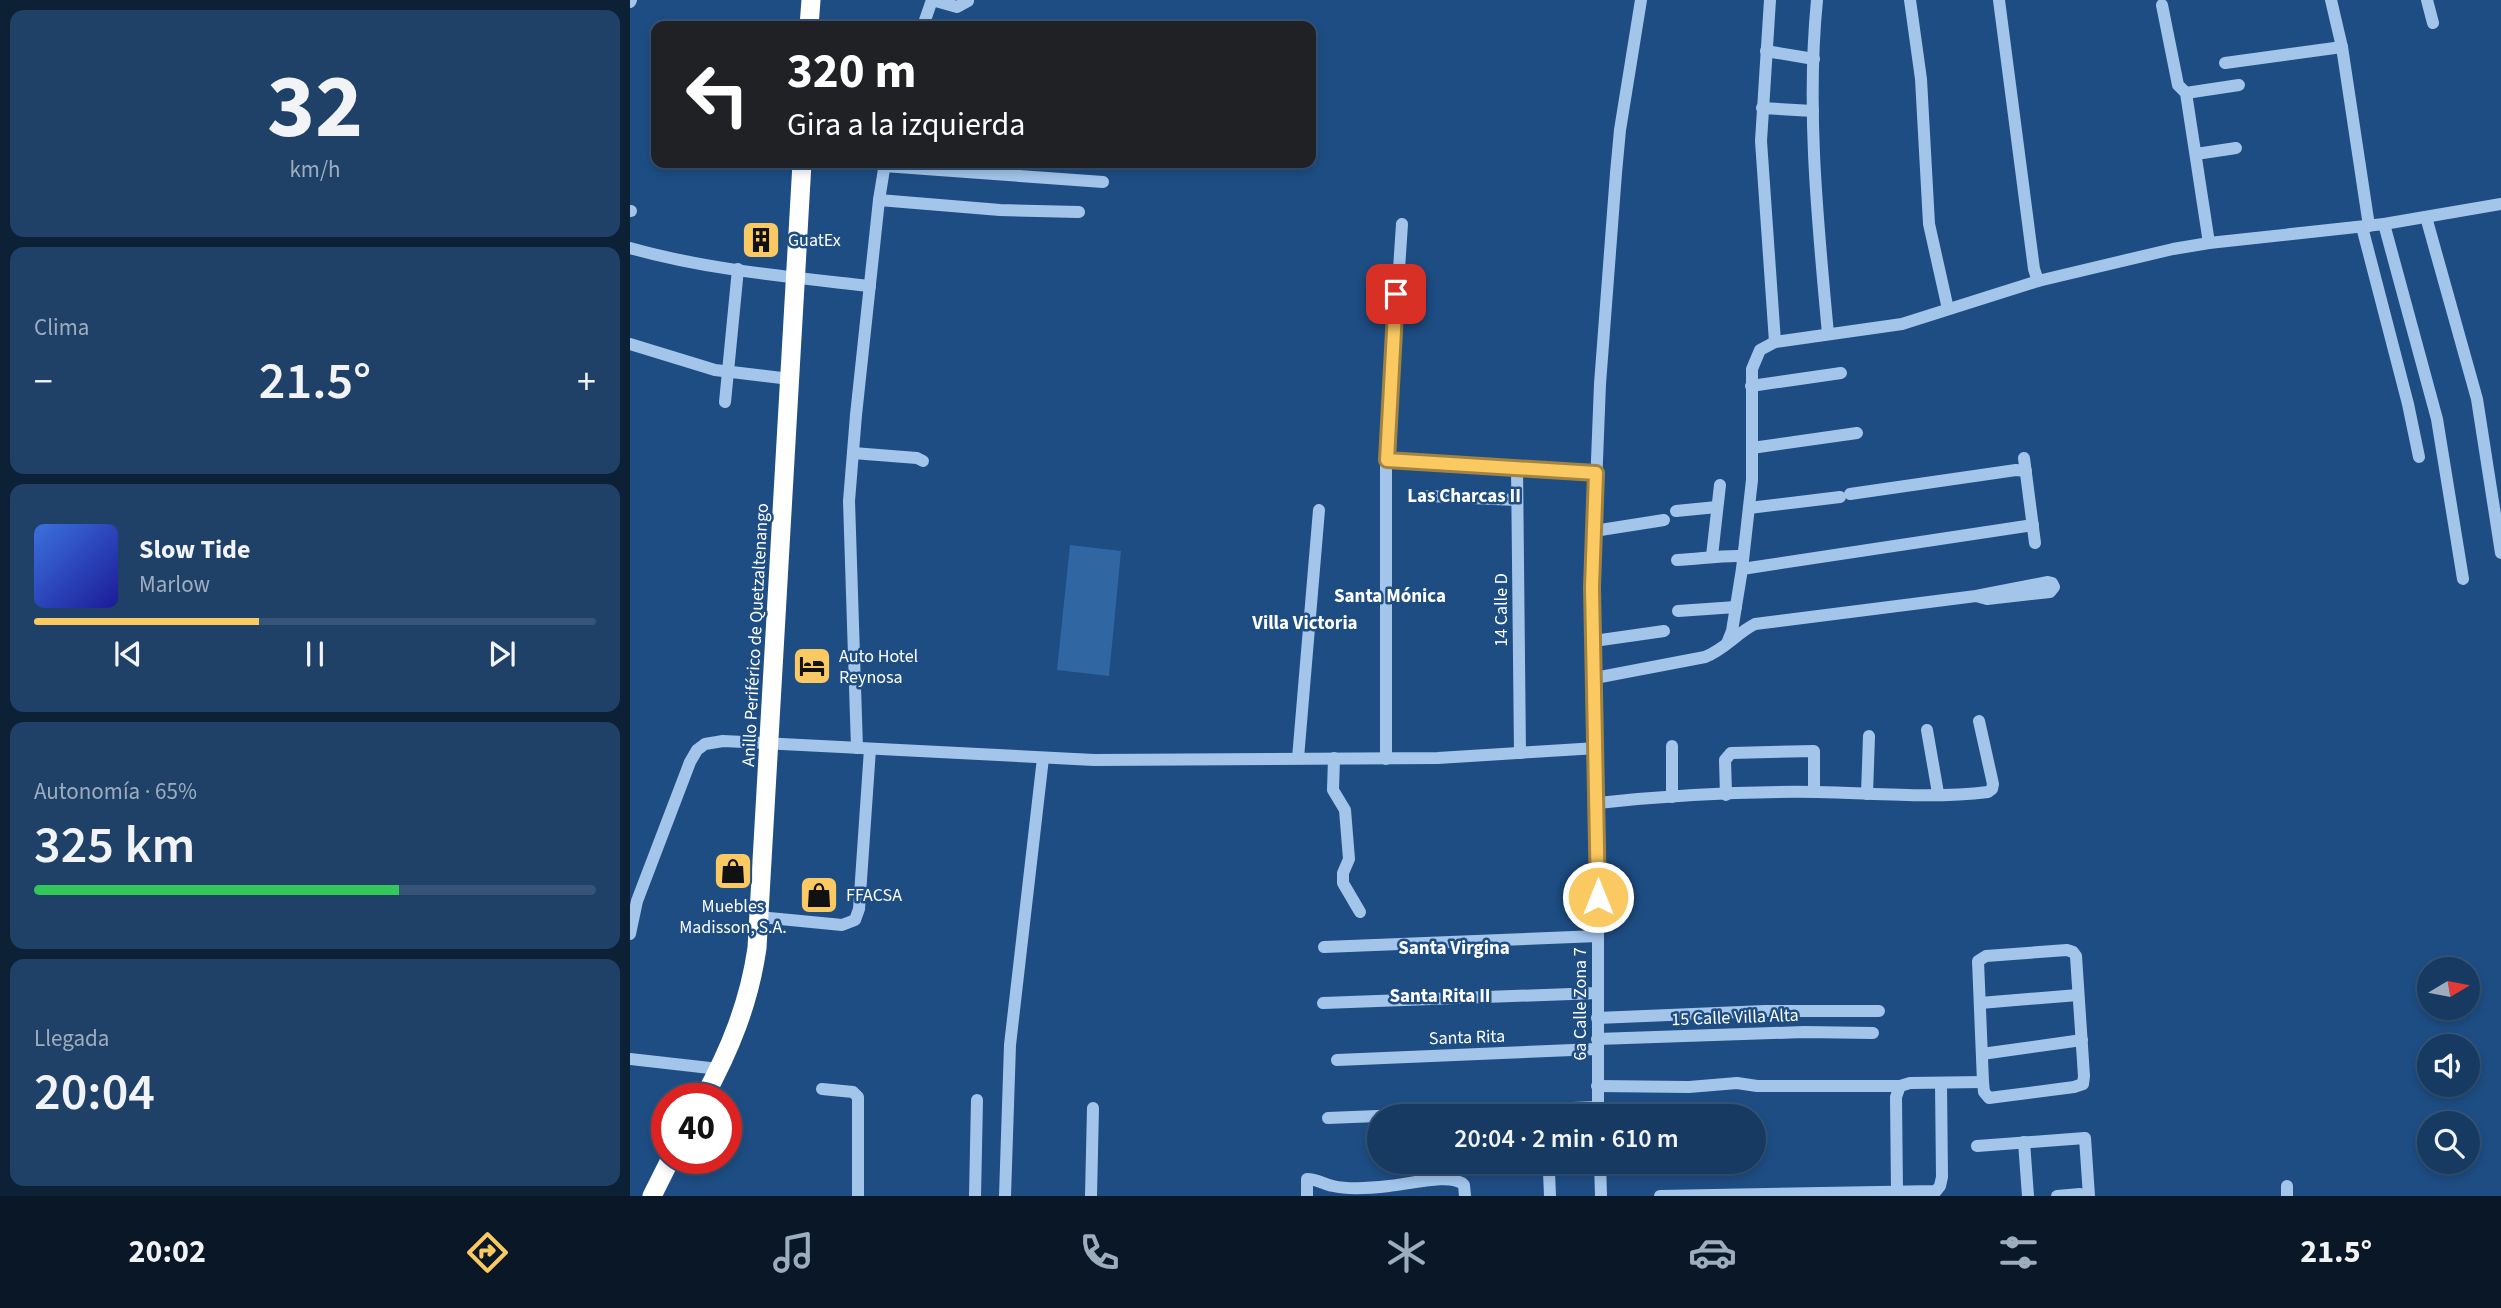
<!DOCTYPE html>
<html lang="es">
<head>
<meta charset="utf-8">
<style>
	body { margin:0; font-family:"Source Sans 3",sans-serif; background:#1f4168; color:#f1f3f6; height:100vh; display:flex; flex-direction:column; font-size:26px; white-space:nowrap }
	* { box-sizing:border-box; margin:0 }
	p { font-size:23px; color:#9eadbe }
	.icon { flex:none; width:38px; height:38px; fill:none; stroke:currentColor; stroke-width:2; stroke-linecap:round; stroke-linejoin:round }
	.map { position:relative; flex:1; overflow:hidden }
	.drawer { display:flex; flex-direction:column; gap:10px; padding:10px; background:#0c2036; width:630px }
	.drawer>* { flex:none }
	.top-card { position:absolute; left:21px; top:21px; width:665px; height:147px; border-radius:14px; box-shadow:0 4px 10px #0003,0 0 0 2px #355477; background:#202124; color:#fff; overflow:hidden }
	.needle { width:46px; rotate:80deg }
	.fabs { position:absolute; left:1787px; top:957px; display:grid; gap:14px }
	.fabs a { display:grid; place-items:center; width:63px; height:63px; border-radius:50%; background:#163a62; box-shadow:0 4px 10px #0003,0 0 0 2px #355477; font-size:35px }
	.speed { position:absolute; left:21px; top:1083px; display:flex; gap:14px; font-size:35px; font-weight:700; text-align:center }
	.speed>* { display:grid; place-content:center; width:91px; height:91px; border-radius:50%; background:#163a62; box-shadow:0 4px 10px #0003,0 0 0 2px #355477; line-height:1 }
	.speed .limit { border:10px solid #d22; background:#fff; color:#111 }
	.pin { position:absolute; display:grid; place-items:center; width:60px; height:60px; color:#fff; margin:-30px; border-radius:14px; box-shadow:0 4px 10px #0006 }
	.me { position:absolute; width:77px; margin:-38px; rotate:0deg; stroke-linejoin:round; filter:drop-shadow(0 0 5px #0008) }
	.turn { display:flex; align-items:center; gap:24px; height:147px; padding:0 21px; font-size:32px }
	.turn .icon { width:91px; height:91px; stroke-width:2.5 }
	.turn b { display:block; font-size:49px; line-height:60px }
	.big { font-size:52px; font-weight:600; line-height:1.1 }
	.drawer .widget { flex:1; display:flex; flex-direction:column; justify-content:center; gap:10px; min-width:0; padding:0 24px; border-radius:14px; background:#1f4168 }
	.drawer .dial { align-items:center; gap:0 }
	.dial b { font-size:91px; line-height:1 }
	.song { display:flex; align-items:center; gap:21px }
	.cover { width:84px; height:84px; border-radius:10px; background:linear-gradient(135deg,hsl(220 70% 55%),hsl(240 70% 35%)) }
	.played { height:7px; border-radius:4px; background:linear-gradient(90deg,#fac961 40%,#355477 40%) }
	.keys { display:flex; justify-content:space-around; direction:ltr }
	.heat { display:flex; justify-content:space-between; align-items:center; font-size:38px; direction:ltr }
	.charge { height:10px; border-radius:5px; background:linear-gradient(90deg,#34c759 65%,#355477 0) }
	.trip { position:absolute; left:737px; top:1104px; width:399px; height:70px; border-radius:35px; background:#163a62; box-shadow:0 4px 10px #0003,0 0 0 2px #355477; font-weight:600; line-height:70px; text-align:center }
	.menu { display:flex; height:112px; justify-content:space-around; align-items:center; background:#091727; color:#9eadbe }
	.menu .icon { width:49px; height:49px }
	.menu .selected { color:#fac961 }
	.menu b { font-size:32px; color:#f1f3f6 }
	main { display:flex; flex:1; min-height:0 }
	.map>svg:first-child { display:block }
</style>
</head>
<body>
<main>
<section class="drawer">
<div class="widget dial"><b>32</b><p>km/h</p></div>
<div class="widget"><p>Clima</p>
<div class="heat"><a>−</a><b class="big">21.5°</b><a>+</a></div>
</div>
<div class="widget">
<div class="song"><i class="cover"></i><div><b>Slow Tide</b><p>Marlow</p></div></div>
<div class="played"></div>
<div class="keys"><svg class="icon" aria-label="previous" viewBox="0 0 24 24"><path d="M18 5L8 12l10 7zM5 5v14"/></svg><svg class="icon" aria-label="pause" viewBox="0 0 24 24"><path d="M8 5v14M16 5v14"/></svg><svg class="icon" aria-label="next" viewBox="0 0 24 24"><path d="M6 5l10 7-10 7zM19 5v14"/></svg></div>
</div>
<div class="widget"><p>Autonomía · 65%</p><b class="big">325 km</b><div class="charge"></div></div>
<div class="widget"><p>Llegada</p><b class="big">20:04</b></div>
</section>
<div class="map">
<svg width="1871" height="1196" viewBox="0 0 1871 1196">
	<rect width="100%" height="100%" fill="#1d4d83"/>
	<polygon fill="#3067a2" points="440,545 491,551 479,676 427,670"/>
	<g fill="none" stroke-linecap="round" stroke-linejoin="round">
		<g stroke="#a3c5ea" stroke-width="12">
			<polyline points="302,0 327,7 338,1"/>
			<polyline points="1140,0 1131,141 1145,342"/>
			<path d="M1187,0C1176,111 1188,224 1198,334"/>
			<polyline points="1280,0 1291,79 1299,224 1318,309"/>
			<polyline points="1369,0 1404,269 1408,281"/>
			<polyline points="1701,0 1712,47 1739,226"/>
			<polyline points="1797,0 1803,23"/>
			<polyline points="0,2 1,0"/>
			<polyline points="1532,5 1548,85 1556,93 1579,243"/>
			<polyline points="293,26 302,0"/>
			<polyline points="1136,51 1184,59"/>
			<polyline points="1595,63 1712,47"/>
			<polyline points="1556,93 1609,85"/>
			<polyline points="1132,108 1183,111"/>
			<polyline points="1566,154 1606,148"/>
			<polyline points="254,166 473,182"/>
			<polyline points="249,200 370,210 449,212"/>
			<polyline points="0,211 1,211"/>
			<polyline points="1796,217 1847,399 1871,553"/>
			<polyline points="1754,224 1807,419 1833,579"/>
			<polyline points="1732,227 1778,404 1789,457"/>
			<path d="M0,248C78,270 160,277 240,286"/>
			<polyline points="0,344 85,370 160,379"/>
			<polyline points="1121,386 1211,373"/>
			<polyline points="95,402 108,269"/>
			<polyline points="1122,448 1227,433"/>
			<polyline points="223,453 287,458 293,461"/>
			<polyline points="1394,458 1405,543"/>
			<polyline points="757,460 966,473"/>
			<polyline points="887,467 890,753"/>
			<polyline points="1220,494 1386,470 1396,471"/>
			<polyline points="798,496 886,500"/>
			<polyline points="1119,508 1210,497"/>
			<polyline points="1046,511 1087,507"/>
			<polyline points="964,531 1034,520"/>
			<polyline points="1082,556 1090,485"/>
			<path d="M1047,560C1070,559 1091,555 1113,556"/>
			<polyline points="1112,569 1403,525"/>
			<polyline points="1048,611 1106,607"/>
			<polyline points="964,641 1034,631"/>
			<polyline points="1098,641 1102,631 1112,569 1122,480 1122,369 1130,350 1145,342 1272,324 1408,281 1543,249 1579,243 1754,224 1871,204"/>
			<path d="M965,678L1075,657C1094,650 1107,633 1125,624L1346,596L1418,582L1422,583L1424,587L1420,592L1357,599L1346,596"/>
			<polyline points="1297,730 1308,793"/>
			<polyline points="1042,746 1042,797"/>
			<polyline points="227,748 219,501 226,415 249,200 255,163"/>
			<polyline points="668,758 689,510"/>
			<polyline points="704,758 703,790 715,810 719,859 713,873 713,883 730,912"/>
			<polyline points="756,759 756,464 772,224"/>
			<polyline points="1237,794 1239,736"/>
			<polyline points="1096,795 1095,760 1101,753 1184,751 1184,792"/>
			<path d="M968,803C1040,795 1114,791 1187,792C1243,793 1301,799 1358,792L1362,789L1363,784L1349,721"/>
			<polyline points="130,917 212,925 225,920 229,909 240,749"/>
			<polyline points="0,934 7,901 60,762 67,750 75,744 93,741 464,760 808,758 967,748"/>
			<polyline points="694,947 968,936"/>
			<polygon points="1437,950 1443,952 1446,956 1454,1076 1453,1084 1444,1087 1359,1098 1354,1092 1353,1082 1348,961 1356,956"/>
			<polyline points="693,1003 968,993"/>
			<polyline points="1350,1003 1448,995"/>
			<polyline points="967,1018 1135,1011 1249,1011"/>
			<polyline points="967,1039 1174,1032 1243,1033"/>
			<polyline points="1352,1054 1452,1040"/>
			<polyline points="0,1059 89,1069"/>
			<polyline points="707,1060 967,1049"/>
			<polyline points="967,1086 1059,1087 1107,1083 1127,1086 1270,1086 1280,1083 1353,1082"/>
			<polyline points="192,1089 223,1092 228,1097 228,1196"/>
			<polyline points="968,1116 968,803 962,587 970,384 986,173 990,130 1011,0"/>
			<polyline points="698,1118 967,1107"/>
			<polyline points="1394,1142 1398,1196"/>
			<polyline points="1347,1146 1455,1138 1459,1196"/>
			<polyline points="970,1162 971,1196"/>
			<polyline points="871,1166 915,1165 919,1172 920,1196"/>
			<polyline points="1657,1186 1657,1196"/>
			<polyline points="1267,1192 1266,1097 1270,1086"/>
			<polyline points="345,1196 347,1100"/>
			<polyline points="375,1196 380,1045 413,758"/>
			<polyline points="461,1196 463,1108"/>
			<path d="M677,1196V1179C686,1179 694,1184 703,1186C720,1190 742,1188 759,1186C776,1185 822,1172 834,1185L835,1196"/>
			<polyline points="1030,1196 1306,1191 1310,1186 1312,1177 1311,1083"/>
			<polyline points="1427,1196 1450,1194"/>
		</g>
		<g stroke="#fff" stroke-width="19">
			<polyline points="179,26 181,0"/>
			<path d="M73,1099C100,1050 119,1003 127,948L172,163"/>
			<polyline points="22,1196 41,1158"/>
		</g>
	</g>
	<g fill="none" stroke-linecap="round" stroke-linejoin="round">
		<g stroke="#a2833f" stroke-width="18">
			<polyline id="route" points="766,294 757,460 966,473 962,587 968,897"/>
		</g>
		<use href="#route" stroke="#fac961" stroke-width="12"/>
	</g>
	<defs>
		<g id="building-square" transform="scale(2.0125)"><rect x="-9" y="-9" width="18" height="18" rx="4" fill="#fac961" stroke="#1d4d83"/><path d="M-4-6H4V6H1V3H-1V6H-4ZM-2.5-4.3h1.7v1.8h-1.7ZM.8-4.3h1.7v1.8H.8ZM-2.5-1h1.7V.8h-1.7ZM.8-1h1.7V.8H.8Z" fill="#111"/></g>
		<g id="hotel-square" transform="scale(2.0125)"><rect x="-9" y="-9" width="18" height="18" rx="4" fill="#fac961" stroke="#1d4d83"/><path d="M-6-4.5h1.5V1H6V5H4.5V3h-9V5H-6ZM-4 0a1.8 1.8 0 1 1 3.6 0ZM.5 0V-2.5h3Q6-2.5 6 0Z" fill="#111"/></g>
		<g id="shop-square" transform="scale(2.0125)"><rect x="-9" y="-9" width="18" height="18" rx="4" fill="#fac961" stroke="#1d4d83"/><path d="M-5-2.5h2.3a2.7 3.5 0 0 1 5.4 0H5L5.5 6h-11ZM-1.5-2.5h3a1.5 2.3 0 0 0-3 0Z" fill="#111"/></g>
	</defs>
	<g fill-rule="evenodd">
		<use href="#building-square" x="131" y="240"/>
		<use href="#hotel-square" x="182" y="666"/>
		<use href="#shop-square" x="103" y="871"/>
		<use href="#shop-square" x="189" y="895"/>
	</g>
	<g text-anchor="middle" stroke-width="5" stroke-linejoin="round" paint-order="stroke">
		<g font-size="18" fill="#fff" stroke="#1d4d83" text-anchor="start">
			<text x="158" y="246">GuatEx</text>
			<text x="209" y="662">Auto Hotel<tspan x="209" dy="21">Reynosa</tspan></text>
			<text x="216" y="901">FFACSA</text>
			<text x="103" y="912" text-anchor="middle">Muebles<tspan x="103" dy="21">Madisson, S.A.</tspan></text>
		</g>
		<g font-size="18" fill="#fff" stroke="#1d4d83">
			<text transform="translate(871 610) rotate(-90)" y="6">14 Calle D</text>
			<text transform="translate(125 635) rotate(-87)" y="6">Anillo Periférico de Quetzaltenango</text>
			<text transform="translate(950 1004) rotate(-90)" y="6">6a Calle Zona 7</text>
			<text transform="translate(1105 1017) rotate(-2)" y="6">15 Calle Villa Alta</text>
			<text transform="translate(837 1037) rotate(-2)" y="6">Santa Rita</text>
		</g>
		<g font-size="19" font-weight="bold" fill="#fff" stroke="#1d4d83">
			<text x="834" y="502">Las Charcas II</text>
			<text x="760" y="602">Santa Mónica</text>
			<text x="675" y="629">Villa Victoria</text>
			<text x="824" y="954">Santa Virgina</text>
			<text x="810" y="1002">Santa Rita II</text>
		</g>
	</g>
</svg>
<div class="fabs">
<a><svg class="needle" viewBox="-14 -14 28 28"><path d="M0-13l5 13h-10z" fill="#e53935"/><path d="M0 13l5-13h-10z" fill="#9eadbe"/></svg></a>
<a><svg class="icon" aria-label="sound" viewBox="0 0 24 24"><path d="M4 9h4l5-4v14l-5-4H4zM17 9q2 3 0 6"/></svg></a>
<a><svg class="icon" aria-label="search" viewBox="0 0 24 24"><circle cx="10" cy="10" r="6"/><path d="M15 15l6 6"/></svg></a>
</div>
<div class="speed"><div class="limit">40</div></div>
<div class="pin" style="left:766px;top:294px;background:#d93025"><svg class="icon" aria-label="arrive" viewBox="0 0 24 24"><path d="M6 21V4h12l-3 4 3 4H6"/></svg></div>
<svg class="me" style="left:968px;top:897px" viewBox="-20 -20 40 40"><circle r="17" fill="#fac961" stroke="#fff" stroke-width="3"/><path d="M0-11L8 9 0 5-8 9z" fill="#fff"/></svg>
<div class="trip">20:04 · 2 min · 610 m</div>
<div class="top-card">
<div class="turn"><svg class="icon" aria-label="left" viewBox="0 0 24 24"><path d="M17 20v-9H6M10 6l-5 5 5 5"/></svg><div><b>320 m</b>Gira a la izquierda</div></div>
</div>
</div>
</main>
<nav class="menu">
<b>20:02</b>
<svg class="icon selected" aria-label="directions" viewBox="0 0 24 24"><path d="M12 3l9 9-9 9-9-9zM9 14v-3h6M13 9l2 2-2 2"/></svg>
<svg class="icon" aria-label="music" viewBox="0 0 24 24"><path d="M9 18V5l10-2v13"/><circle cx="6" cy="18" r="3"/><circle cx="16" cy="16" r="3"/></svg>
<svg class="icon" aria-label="phone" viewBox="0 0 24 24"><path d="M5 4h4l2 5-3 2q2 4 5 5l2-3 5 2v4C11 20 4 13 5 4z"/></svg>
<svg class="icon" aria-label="climate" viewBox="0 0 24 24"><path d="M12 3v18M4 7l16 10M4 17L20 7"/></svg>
<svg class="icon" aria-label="car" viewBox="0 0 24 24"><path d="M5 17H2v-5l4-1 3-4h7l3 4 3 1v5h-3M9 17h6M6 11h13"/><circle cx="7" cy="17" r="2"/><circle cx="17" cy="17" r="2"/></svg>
<svg class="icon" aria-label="filters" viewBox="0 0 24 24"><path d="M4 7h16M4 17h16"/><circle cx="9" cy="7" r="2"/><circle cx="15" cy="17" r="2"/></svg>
<b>21.5°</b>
</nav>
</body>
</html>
